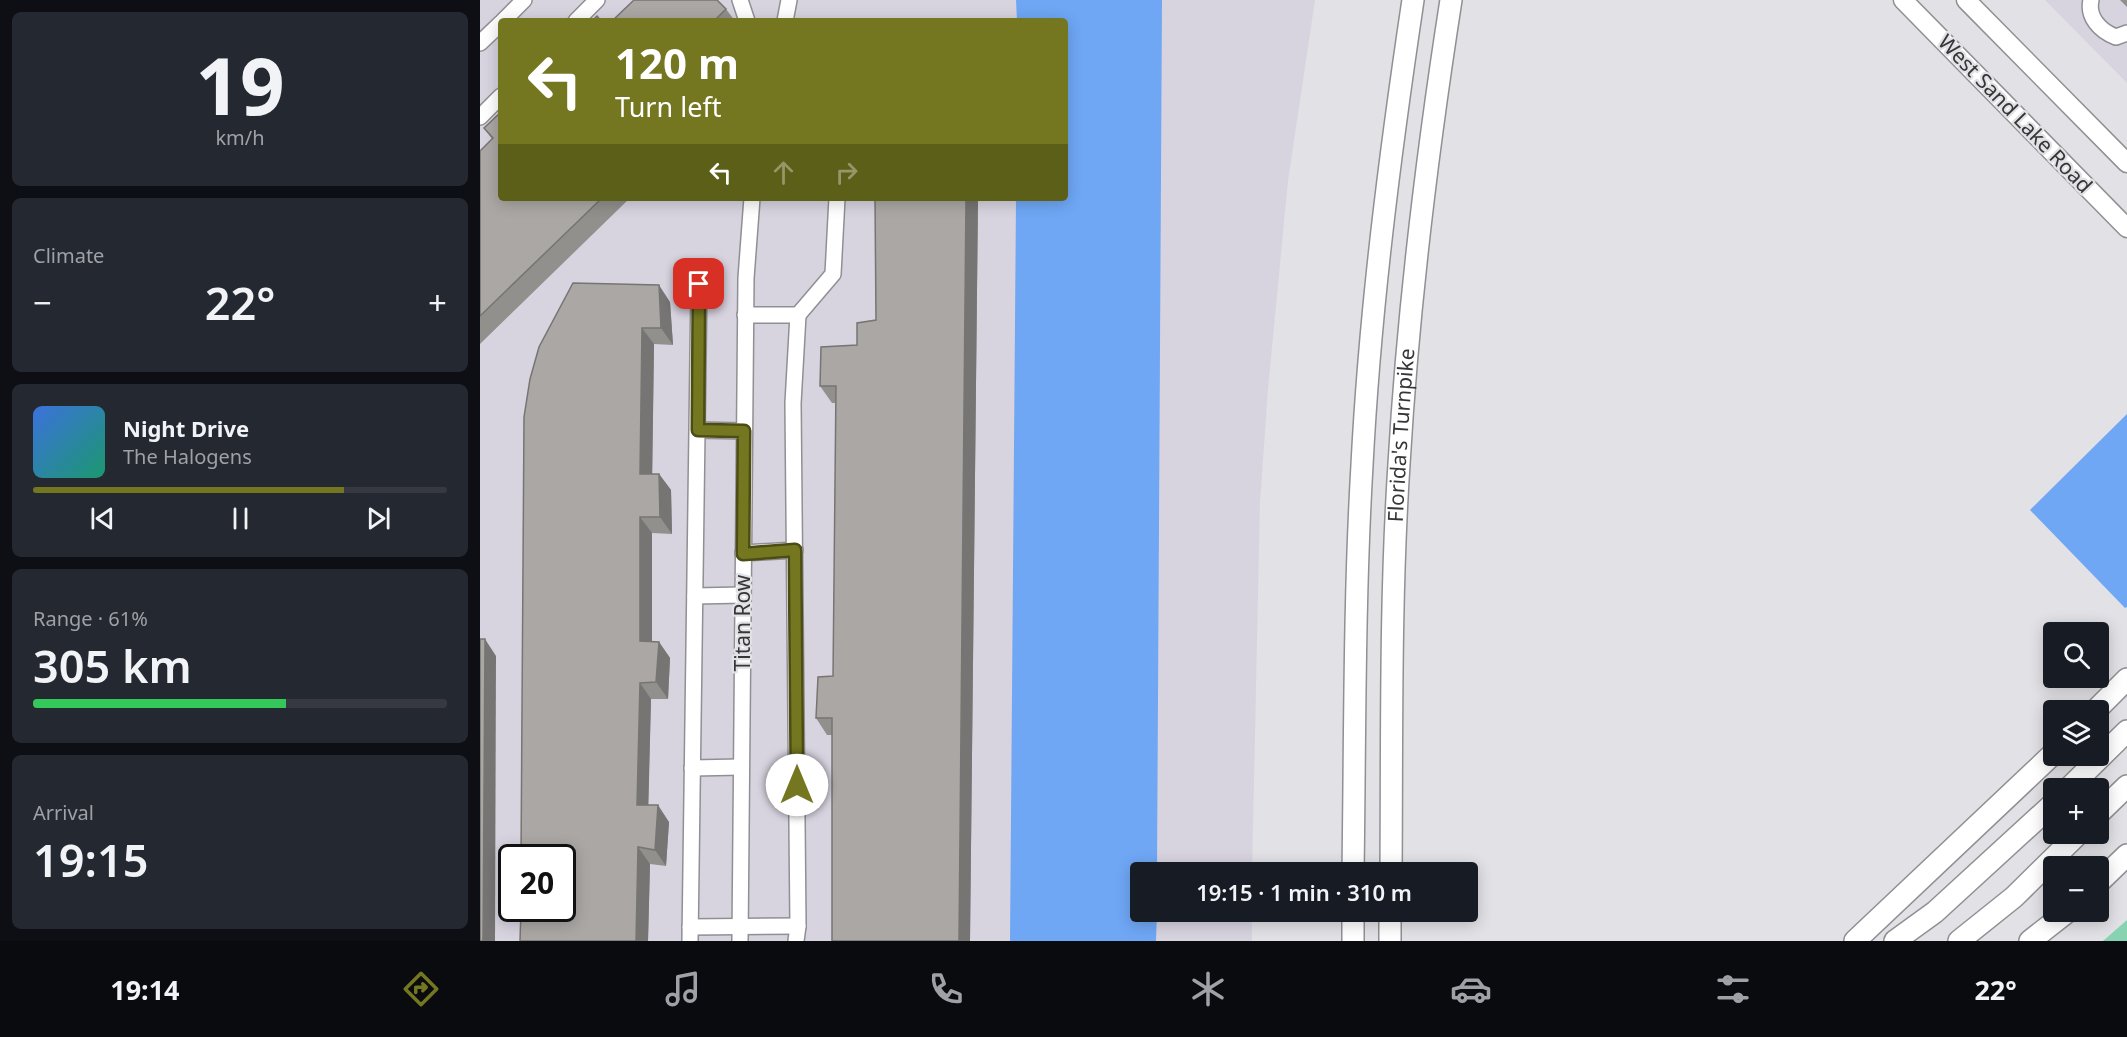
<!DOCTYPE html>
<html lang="en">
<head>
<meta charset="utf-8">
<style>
	body { margin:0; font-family:"Noto Sans",sans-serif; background:#242831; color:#f1f3f6; height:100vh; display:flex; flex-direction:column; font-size:22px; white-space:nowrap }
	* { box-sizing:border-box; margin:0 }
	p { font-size:20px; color:#9ea1a6 }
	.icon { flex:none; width:33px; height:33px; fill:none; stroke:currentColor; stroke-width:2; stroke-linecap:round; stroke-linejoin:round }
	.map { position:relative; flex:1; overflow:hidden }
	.side { display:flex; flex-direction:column; gap:12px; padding:12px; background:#0d0f14; width:480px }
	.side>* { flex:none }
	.hud { position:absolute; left:18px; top:18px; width:570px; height:183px; border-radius:6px; box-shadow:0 3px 15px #0003; background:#74771f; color:#fff; overflow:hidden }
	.controls { position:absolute; left:1563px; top:622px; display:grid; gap:12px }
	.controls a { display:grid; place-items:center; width:66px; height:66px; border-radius:6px; background:#171b24; box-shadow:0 3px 15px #0003; font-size:30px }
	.speed { position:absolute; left:18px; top:844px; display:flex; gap:12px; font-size:30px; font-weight:700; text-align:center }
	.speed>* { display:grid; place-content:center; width:78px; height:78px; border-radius:50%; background:#171b24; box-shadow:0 3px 15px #0003; line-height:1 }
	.speed .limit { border:3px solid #111; border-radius:9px; background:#fff; color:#111 }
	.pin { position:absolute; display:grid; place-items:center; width:51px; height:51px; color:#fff; margin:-26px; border-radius:12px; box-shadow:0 3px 9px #0006 }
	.me { position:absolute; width:66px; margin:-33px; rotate:0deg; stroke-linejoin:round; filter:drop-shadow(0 0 4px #0008) }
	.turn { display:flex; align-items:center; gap:21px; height:126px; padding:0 18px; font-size:27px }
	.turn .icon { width:78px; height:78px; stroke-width:2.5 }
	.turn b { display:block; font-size:42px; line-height:51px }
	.lanes { display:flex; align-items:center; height:57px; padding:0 18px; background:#0003; justify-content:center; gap:30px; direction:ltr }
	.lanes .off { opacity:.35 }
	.big { font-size:45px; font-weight:600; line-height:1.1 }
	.side .card { flex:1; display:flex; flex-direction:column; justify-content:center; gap:9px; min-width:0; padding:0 21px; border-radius:9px; background:#242831 }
	.side .dial { align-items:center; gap:0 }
	.dial b { font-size:78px; line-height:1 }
	.song { display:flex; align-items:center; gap:18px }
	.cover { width:72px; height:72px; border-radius:9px; background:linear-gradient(135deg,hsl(220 70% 55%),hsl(160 70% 35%)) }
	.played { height:6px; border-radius:3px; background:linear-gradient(90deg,#74771f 75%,#363941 75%) }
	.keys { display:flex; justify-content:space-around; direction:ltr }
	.heat { display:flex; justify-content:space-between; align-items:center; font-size:33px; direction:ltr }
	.charge { height:9px; border-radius:4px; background:linear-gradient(90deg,#34c759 61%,#363941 0) }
	.trip { position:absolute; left:650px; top:862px; width:348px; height:60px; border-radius:6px; background:#171b24; box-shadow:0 3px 15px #0003; font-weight:600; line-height:60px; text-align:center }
	.tab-bar { display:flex; height:96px; justify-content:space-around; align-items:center; background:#090b0e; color:#9ea1a6 }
	.tab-bar .icon { width:42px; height:42px }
	.tab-bar .current { color:#74771f }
	.tab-bar b { font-size:27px; color:#f1f3f6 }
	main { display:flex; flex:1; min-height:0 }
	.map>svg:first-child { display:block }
</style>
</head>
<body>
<main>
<section class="side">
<div class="card dial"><b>19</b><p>km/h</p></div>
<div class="card"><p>Climate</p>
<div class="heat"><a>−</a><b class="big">22°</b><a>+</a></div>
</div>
<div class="card">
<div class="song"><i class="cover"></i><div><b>Night Drive</b><p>The Halogens</p></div></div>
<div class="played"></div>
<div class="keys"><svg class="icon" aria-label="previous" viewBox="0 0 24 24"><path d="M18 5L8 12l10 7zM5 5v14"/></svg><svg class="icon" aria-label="pause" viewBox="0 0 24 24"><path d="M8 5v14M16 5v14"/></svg><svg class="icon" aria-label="next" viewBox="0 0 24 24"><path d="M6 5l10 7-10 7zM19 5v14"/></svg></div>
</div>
<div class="card"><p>Range · 61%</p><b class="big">305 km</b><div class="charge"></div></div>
<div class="card"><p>Arrival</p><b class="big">19:15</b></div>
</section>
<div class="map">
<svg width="1647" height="941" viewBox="0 0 1647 941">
	<rect width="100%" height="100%" fill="#e2e1e5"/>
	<g fill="#d7d4e0" fill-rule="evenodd">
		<path d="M0,0H835L808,181L788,389L780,502L772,873H660V912H772V941H0ZM21,21H585V198H21ZM32,858H82V909H32Z"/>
		<polygon points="1565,0 1647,0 1647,83"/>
	</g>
	<polygon fill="#87d2b0" points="1647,920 1647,941 1623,941"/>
	<g fill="#6fa7f5">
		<polygon points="536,0 682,0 677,873 660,873 660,912 677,912 676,941 530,941 536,198 585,198 585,21 537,21"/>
		<polygon points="1647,414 1647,607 1645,608 1550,510"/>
	</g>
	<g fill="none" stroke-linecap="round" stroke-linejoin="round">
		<g stroke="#908f93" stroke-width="18">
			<g id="minor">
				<polyline points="260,0 267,21"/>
				<path d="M1611,0C1607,17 1620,31 1636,37L1647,33"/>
				<polyline points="23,21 44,0"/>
				<polyline points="96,21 117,0"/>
				<polyline points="305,21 309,0"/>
				<polyline points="0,43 21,23"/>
				<polyline points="0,117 21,96"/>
				<polyline points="265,315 318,315 313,403 318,926 316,941"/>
				<polyline points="318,315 353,274 357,198"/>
				<polyline points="218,430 264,431"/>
				<polyline points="263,553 315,550"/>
				<polyline points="215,596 263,595"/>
				<polyline points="212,768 261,767"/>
				<polyline points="210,927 318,926"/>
				<polyline points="210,941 219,284"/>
				<polyline points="260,941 266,278 272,198"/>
			</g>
		</g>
		<g stroke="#908f93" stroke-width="21">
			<g id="major">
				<polyline points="1423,0 1647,228"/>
				<polyline points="1486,0 1647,163"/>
			</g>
		</g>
		<g stroke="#908f93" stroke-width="24">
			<g id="highway">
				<polyline points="1615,711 1647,679"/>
				<polyline points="1588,789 1647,731"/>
				<polyline points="1618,814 1647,786"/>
				<path d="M873,873C875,737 874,601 882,465C890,309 910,154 933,0"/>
				<path id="s1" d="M911,873C912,737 910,600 919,464C928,309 947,154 971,0"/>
				<polyline points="1618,883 1647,855"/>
				<polyline points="873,941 873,912"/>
				<polyline points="910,941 910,912"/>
				<polyline points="1375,941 1574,753"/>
				<polyline points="1415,941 1455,912 1574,803"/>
				<polyline points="1479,941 1534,897 1598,834"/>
				<polyline points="1550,941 1587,912"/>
			</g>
		</g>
		<use href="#minor" stroke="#fff" stroke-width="15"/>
		<use href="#major" stroke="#fff" stroke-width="18"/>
		<use href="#highway" stroke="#fff" stroke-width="21"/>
	</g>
	<g fill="#92908d">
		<polygon points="1640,0 1647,0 1647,7"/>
		<polygon points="246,9 255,21 132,21"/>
		<polygon points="21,112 21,198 150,198 0,344 0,151 12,139 4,128"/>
		<polygon points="498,198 490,941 352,941 352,735 347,735 336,718 353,676 356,403 352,403 340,386 377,345 396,320"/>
		<polygon points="190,302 193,345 174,344 172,474 179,474 191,490 192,534 172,533 172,642 179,642 190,658 188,699 171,699 168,805 189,822 186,866 170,864 168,941 44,417"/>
	</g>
	<g fill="#777573">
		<polygon points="486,198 498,198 490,941 479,941"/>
		<polygon points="179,285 190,302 193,345 181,328"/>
		<polygon points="162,328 174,344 172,490 160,474"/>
		<polygon points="179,474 191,490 192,534 180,517"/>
		<polygon points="160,517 172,533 172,658 160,641"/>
		<polygon points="5,639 16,656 15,941 3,941"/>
		<polygon points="179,642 190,658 188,699 176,682"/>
		<polygon points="160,683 171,699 168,821 157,805"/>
		<polygon points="178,805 189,822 186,866 175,850"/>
		<polygon points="158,847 170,864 168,941 156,941"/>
	</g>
	<g fill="#aaa7a4" stroke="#777573" stroke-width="1.5">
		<polygon points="154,0 237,0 246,9 234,21 132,21"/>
		<polygon points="117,16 121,21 112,21"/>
		<polygon points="21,112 21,198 122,198 0,316 0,151 13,138 4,128"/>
		<polygon points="395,198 486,198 479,941 352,941 352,718 336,718 338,677 353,676 356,386 340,386 341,347 377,345 377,323 396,320"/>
		<polygon points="93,283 179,285 181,328 162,328 160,474 179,474 180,517 160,517 160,641 179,642 176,682 160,683 157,805 178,805 175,850 158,847 156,941 40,941 41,909 82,909 82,858 41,858 44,417 50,379 59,347"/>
		<polygon points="0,639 5,639 3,941 0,941"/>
	</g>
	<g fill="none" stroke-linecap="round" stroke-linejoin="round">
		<g stroke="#4b4d14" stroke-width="15">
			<polyline id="route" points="219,284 218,430 264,431 263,554 315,550 317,785"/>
		</g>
		<use href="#route" stroke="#74771f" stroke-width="10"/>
	</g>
	<g text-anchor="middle" stroke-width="4.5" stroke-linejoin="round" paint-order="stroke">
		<g font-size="21" fill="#363537" stroke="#e2e1e5">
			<text transform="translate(1535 114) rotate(46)" y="7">West Sand Lake Road</text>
			<text dy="7" stroke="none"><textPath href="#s1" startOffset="438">Florida's Turnpike</textPath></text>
			<text transform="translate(263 623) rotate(-90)" y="7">Titan Row</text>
		</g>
	</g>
</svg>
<div class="controls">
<a><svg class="icon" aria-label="search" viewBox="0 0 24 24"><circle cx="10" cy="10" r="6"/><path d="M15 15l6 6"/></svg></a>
<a><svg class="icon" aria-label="layers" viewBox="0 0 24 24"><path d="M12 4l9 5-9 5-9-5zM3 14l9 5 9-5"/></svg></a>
<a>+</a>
<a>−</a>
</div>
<div class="speed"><div class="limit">20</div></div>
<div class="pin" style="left:219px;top:284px;background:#d93025"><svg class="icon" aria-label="arrive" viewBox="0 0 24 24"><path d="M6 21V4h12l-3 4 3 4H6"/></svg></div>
<svg class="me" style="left:317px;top:785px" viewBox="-20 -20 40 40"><circle r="19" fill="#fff"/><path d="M0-13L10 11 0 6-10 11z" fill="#74771f"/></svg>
<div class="trip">19:15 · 1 min · 310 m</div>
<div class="hud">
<div class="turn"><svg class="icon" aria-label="left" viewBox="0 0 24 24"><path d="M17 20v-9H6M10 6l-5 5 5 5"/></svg><div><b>120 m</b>Turn left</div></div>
<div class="lanes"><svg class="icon" aria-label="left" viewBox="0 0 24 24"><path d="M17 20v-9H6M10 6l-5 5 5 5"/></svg><svg class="icon off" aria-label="ahead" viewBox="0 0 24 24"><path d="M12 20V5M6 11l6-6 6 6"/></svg><svg class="icon off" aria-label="right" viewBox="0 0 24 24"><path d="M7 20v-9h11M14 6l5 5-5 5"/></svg></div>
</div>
</div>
</main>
<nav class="tab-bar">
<b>19:14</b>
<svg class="icon current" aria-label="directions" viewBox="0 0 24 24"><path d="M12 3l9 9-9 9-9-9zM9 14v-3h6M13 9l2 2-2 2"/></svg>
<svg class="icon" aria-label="music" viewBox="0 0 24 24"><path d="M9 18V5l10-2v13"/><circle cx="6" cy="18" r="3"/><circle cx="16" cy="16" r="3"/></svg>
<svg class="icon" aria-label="phone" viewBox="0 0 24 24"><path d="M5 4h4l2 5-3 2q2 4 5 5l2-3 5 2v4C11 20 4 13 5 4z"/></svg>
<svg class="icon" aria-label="climate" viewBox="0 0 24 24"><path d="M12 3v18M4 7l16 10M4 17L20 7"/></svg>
<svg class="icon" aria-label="car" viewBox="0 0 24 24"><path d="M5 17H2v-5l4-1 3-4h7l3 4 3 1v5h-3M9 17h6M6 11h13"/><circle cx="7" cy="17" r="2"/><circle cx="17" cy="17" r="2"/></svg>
<svg class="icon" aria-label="filters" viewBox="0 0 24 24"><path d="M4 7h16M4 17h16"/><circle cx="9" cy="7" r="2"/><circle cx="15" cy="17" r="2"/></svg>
<b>22°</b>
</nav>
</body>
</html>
